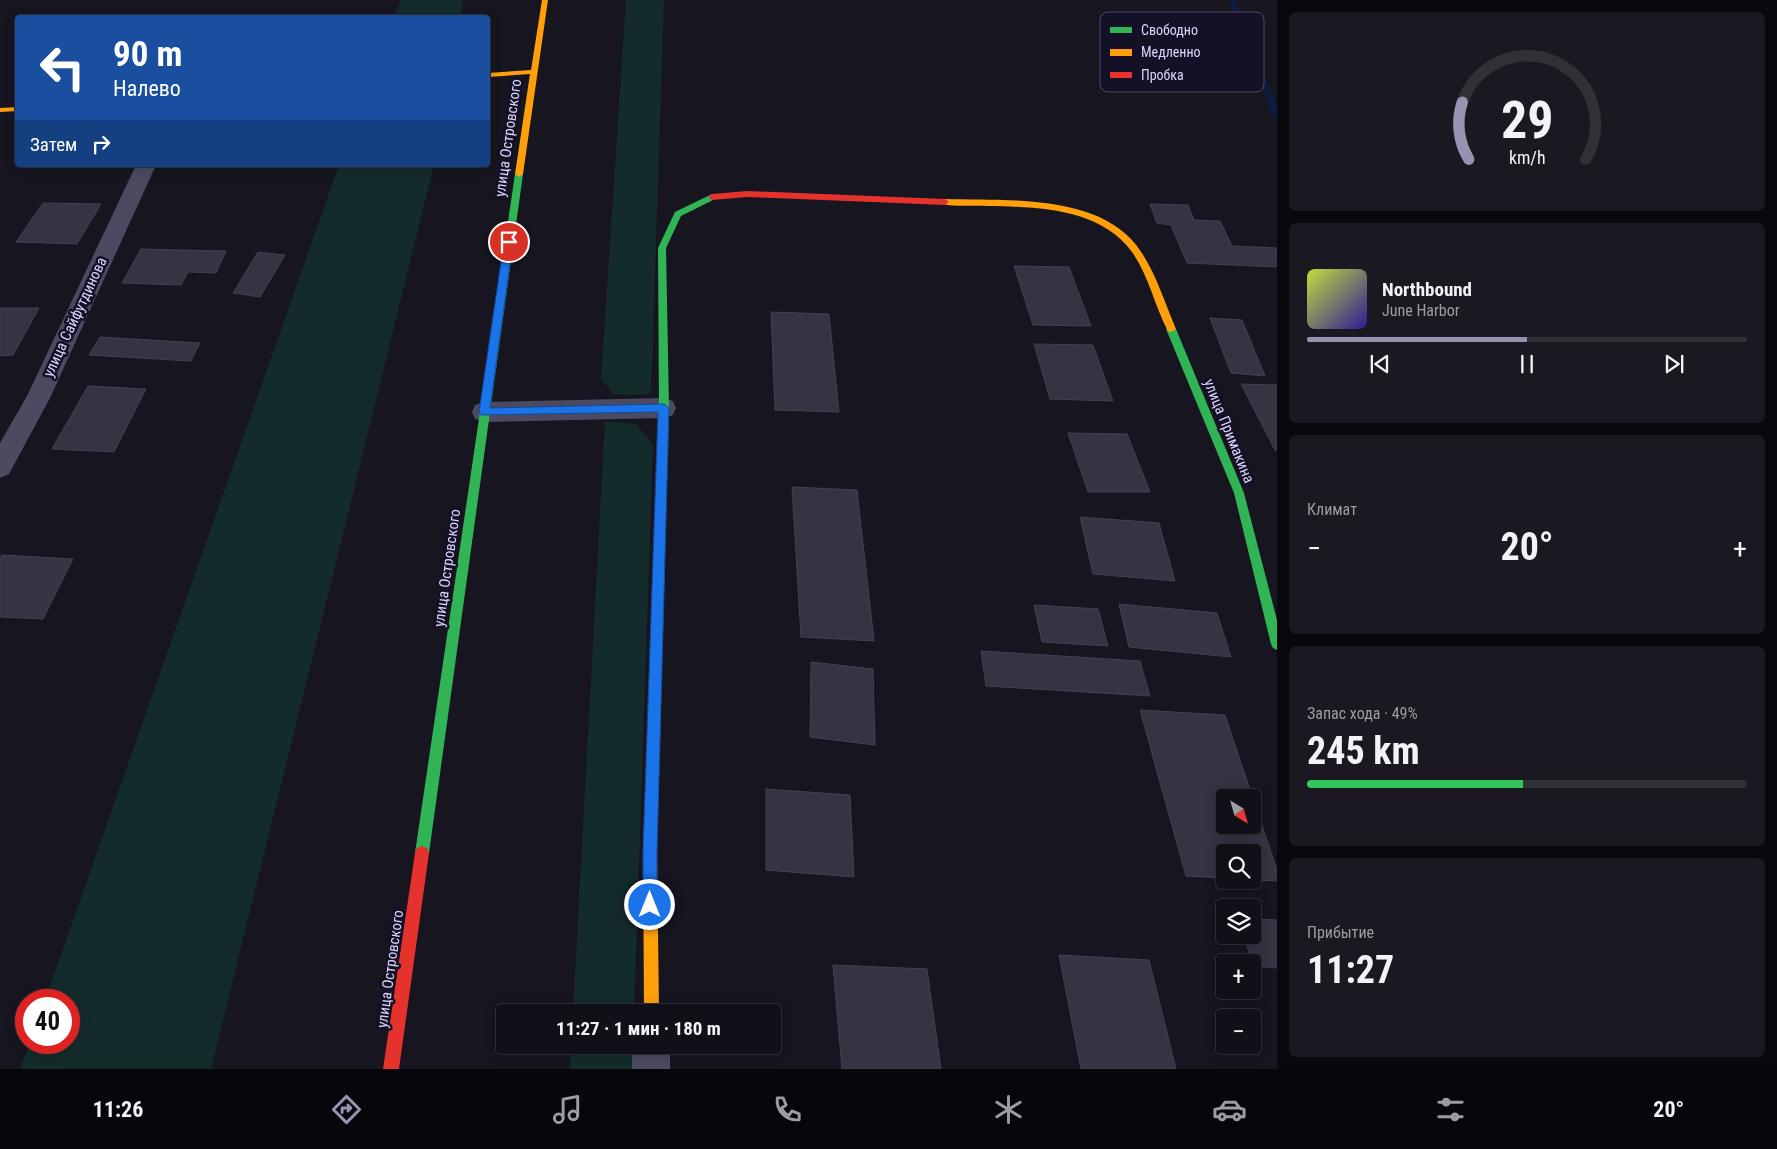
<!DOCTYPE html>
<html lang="ru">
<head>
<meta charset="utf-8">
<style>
	body { margin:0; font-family:"Roboto Condensed",sans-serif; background:#1a1921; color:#f1f3f6; height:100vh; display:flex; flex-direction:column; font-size:19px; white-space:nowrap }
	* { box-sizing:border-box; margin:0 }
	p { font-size:16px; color:#9c9da2 }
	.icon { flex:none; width:28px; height:28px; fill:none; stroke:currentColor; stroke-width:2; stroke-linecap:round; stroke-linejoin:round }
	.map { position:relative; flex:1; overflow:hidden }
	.details { display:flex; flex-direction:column; gap:12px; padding:12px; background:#09090d; width:500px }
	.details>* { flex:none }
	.top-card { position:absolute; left:15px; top:15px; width:475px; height:152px; border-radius:5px; box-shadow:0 2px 12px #0003,0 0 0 1px #303037; background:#1a4fa0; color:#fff; overflow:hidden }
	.needle { width:32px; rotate:143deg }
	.fabs { position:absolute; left:1216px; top:789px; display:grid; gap:10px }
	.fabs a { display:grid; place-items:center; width:45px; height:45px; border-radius:5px; background:#111018; box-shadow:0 2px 12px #0003,0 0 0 1px #303037; font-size:25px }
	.speed { position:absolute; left:15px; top:989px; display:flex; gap:10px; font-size:25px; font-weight:700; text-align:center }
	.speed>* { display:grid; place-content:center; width:65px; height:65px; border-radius:50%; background:#111018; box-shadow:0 2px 12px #0003,0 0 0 1px #303037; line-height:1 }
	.speed .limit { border:8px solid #d22; background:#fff; color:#111 }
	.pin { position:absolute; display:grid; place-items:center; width:42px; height:42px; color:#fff; margin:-21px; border:2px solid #fff; border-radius:50%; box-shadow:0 1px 5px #0007 }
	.me { position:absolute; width:55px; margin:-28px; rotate:0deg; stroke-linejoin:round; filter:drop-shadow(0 0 4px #0008) }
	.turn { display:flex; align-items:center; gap:18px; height:105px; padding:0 15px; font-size:22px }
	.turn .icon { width:65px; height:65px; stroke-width:2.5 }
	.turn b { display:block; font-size:35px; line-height:42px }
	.then { display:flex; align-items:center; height:48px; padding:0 15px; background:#0003; gap:10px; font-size:19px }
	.big { font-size:38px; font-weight:700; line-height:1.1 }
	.details .card { flex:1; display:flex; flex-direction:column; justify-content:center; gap:8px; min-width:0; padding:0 18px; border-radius:8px; background:#1a1921 }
	.details .dial { align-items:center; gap:0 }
	.dial svg { height:130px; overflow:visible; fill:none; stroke:#303037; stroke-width:7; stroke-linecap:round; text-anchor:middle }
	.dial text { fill:#f1f3f6; stroke:none }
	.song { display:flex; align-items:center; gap:15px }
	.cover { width:60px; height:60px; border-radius:8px; background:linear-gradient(135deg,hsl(70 70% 55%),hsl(250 70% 35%)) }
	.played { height:5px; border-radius:2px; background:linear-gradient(90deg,#9792b0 50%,#303037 50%) }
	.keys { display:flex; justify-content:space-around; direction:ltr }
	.heat { display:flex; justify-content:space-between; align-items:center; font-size:28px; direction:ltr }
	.charge { height:8px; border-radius:4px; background:linear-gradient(90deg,#34c759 49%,#303037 0) }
	.trip { position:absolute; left:496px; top:1004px; width:285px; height:50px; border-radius:5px; background:#111018; box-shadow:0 2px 12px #0003,0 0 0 1px #303037; font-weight:700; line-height:50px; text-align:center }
	.tab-bar { display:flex; height:80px; justify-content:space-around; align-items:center; background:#07060a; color:#9c9da2 }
	.tab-bar .icon { width:35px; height:35px }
	.tab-bar .active { color:#9792b0 }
	.tab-bar b { font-size:22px; color:#f1f3f6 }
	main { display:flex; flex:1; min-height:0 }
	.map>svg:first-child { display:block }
</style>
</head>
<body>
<main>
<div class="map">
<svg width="1277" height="1069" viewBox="0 0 1277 1069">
	<rect width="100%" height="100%" fill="#171520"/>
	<g fill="#142b2c">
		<polygon points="401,0 463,0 460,17 394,17"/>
		<polygon points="626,0 664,0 651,394 615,395 601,379"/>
		<polygon points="339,165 434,165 211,1069 20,1069 30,1043 69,1042 69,1000 45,1000"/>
		<polygon points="605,421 636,424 653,445 634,1012 573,1012"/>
		<polygon points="571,1045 634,1045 634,1069 570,1069"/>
	</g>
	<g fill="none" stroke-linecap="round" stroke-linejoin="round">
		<polygon fill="#0e1d3e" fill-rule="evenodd" points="1229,0 1235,0 1277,107 1277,119 1273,117"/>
	</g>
	<g fill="#363342" stroke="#444053" fill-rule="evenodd">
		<polygon points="43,203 101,204 77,244 16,242"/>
		<polygon points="1150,204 1188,205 1194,220 1220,221 1232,246 1277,248 1277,267 1187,263 1171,225 1157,223"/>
		<polygon points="141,249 226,251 216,273 188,272 181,285 122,283"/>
		<polygon points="258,252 285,255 260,297 233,293"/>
		<polygon points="1014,266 1069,267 1091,326 1033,325"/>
		<polygon points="0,308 39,308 13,355 0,356"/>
		<polygon points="771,312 829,314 839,412 775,410"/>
		<polygon points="1210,318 1242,320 1265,376 1231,373"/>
		<polygon points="100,337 200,343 191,361 89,355"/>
		<polygon points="1034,344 1093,345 1113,401 1050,399"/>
		<polygon points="1241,384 1277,385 1277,450 1275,450"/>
		<polygon points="88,386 146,389 114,452 52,449"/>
		<polygon points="1068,433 1127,434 1150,492 1088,492"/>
		<polygon points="792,487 857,490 874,641 801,637"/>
		<polygon points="1080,517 1159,523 1175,581 1093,574"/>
		<polygon points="2,555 73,559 43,619 0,617 0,559"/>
		<polygon points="1119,604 1217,613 1231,657 1129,647"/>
		<polygon points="1034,605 1098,609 1108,646 1042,642"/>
		<polygon points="981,651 1140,661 1150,696 986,686"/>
		<polygon points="811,662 873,669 875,745 810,737"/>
		<path d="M1140,710L1225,715L1277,870V881L1252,880V852H1225V878L1186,876ZM1225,798H1252V825H1225Z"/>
		<polygon points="766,789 850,795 854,877 766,870"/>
		<polygon points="1252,919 1277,920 1277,968 1253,966 1244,935 1252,935"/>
		<polygon points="1059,955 1149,960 1176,1069 1081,1069"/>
		<polygon points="833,965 927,969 941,1069 842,1069"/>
	</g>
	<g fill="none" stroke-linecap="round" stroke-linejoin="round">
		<g fill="#4c4a60" fill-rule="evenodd">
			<polygon points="136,165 156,165 50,398 9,474 0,478 0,443 27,396"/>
			<polygon points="664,398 673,401 676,408 673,415 664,418 484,422 475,419 472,412 475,405 484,402"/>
			<rect x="632" y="1045" width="38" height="24"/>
		</g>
		<g fill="#30b455" fill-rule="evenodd">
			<polygon points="519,171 523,174 429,853 427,858 422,860 417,858 415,853 515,174"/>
			<polygon points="712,194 716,197 715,199 681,216 666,248 669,408 662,670 660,674 656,676 652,674 650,670 659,408 658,248 675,212"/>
			<polygon points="1171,326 1176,329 1244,493 1277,620 1277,650 1273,648 1271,644 1234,493 1166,329"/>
		</g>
		<g fill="#ff9f0a" fill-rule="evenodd">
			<polygon points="542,0 548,0 523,174 519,177 515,174 530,74 488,77 488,73 531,70"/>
			<polygon points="18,107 18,111 0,112 0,108"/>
			<path d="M945,199C1005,201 1096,193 1137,246C1155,270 1164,301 1176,329L1171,332L1168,331C1154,305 1149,276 1132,252C1100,208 1037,207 988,206C973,205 956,207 942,204L941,202Z"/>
			<polygon points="656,664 660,666 662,670 657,851 659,1012 644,1012 643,851 650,670 652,666"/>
		</g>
		<g fill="#e5322d" fill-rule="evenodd">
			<polygon points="747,191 945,199 949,202 945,205 747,197 712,200 708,197 712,194"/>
			<polygon points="422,846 427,848 429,853 399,1069 383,1069 415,853 417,848"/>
		</g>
	</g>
	<polygon fill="#1a73e8" stroke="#114b97" points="509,239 513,242 490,408 664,404 669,408 657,852 657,905 655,910 650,912 645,910 643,905 643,852 658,412 481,415 479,412 504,242"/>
	<g text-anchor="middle" stroke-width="5" stroke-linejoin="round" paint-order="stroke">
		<g font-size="15" fill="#dcd6fd" stroke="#141025">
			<text transform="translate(508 138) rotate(-82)" y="5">улица Островского</text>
			<text transform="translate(75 317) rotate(-65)" y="5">улица Сайфутдинова</text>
			<text transform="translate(1229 431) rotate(68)" y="5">улица Примакина</text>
			<text transform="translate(447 568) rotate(-82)" y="5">улица Островского</text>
			<text transform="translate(390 969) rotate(-82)" y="5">улица Островского</text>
		</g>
	</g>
	<rect x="1100" y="12" width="164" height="80" rx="8" fill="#141025" stroke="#504b66" stroke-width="1"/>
	<rect x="1110" y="27" width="22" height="6" fill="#30b455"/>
	<rect x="1110" y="49" width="22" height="7" fill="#ff9f0a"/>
	<rect x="1110" y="72" width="22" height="6" fill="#e5322d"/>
	<g font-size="14" fill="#dcd6fd">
		<text x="1141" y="35">Свободно</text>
		<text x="1141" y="57">Медленно</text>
		<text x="1141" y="80">Пробка</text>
	</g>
</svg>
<div class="fabs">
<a><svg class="needle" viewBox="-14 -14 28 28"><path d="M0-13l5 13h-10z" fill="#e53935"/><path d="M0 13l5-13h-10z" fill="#9c9da2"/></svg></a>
<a><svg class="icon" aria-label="search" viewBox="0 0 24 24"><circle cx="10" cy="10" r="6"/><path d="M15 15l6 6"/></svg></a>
<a><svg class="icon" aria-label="layers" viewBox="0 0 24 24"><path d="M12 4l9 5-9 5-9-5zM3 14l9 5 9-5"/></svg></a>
<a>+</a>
<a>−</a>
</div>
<div class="speed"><div class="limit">40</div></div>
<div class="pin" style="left:509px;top:242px;background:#d93025"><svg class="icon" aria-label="arrive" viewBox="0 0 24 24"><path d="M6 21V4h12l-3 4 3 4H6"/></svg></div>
<svg class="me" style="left:650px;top:905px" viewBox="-20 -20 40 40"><circle r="17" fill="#1a73e8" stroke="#fff" stroke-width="3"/><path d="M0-11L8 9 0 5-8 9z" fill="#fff"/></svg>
<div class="trip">11:27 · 1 мин · 180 m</div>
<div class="top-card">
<div class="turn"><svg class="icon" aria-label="left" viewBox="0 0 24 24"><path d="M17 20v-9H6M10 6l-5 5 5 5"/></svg><div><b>90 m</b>Налево</div></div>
<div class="then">Затем<svg class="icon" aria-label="right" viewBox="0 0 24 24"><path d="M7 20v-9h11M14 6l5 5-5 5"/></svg></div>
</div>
</div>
<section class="details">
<div class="card dial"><svg viewBox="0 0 100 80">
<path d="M14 69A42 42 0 1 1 86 69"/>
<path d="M14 69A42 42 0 0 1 10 34" stroke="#9792b0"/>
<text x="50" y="56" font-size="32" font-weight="700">29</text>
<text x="50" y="72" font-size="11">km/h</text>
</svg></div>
<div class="card">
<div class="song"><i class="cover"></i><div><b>Northbound</b><p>June Harbor</p></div></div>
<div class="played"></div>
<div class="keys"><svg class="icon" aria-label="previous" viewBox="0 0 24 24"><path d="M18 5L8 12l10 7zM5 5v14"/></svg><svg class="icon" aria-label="pause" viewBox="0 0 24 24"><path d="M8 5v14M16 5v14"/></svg><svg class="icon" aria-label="next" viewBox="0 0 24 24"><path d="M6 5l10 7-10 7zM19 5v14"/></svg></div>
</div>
<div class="card"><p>Климат</p>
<div class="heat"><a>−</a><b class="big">20°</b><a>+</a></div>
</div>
<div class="card"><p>Запас хода · 49%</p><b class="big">245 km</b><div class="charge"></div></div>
<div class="card"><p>Прибытие</p><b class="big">11:27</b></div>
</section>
</main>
<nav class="tab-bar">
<b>11:26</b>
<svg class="icon active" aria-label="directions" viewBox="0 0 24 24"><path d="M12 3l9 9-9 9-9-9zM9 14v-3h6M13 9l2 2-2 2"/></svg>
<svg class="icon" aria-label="music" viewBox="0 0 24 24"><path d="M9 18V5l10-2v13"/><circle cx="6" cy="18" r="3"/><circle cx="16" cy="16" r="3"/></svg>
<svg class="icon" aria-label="phone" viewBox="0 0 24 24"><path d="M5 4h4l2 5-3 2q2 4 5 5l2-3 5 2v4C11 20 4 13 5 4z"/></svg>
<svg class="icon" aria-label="climate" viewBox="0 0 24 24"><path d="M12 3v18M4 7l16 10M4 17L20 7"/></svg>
<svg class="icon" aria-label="car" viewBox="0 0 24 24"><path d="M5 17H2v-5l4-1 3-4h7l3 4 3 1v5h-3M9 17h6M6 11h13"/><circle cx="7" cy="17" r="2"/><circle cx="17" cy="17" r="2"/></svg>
<svg class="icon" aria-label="filters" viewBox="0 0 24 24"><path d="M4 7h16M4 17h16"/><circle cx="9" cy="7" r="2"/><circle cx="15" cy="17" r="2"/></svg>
<b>20°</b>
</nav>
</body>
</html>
